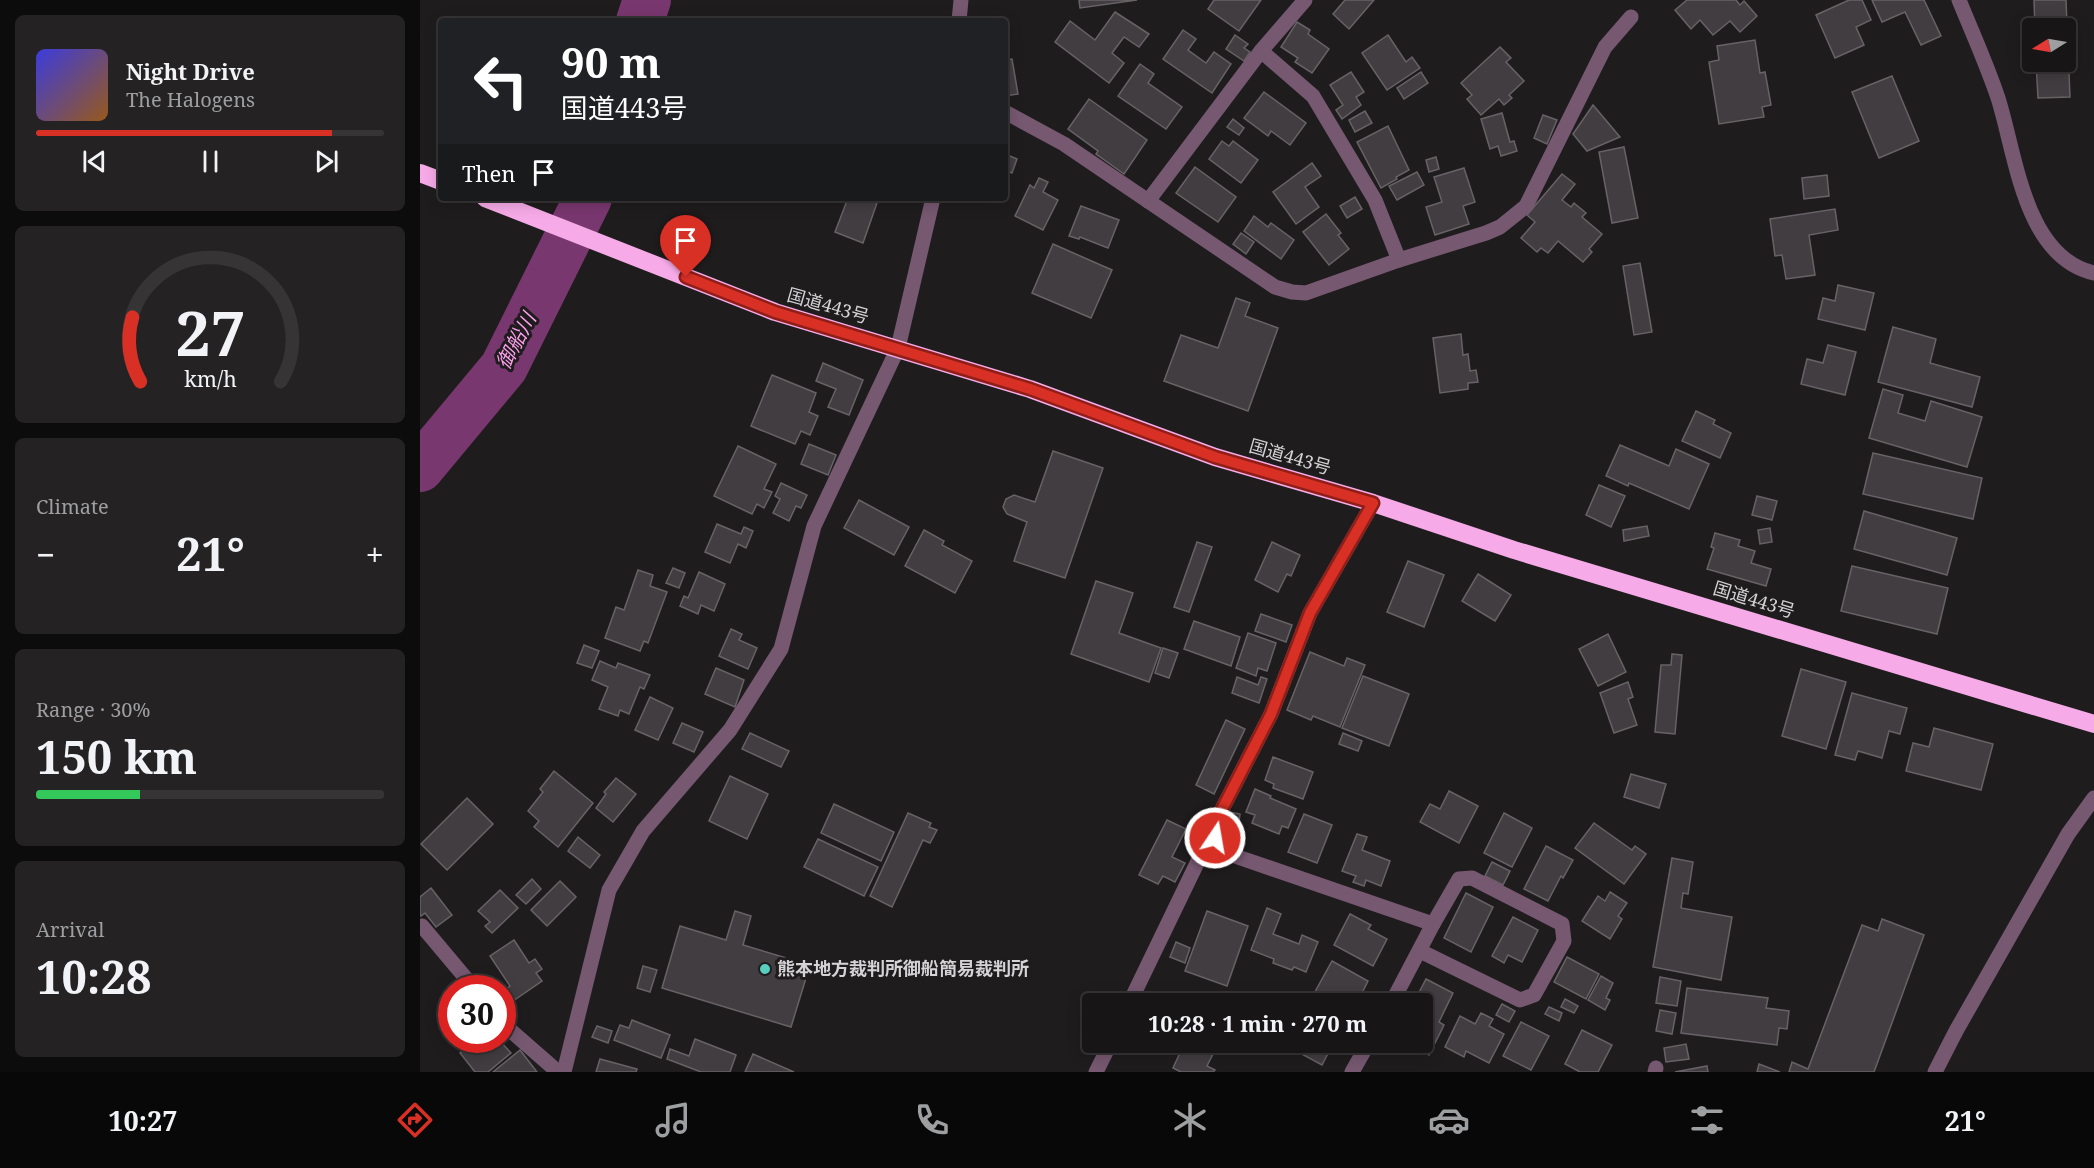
<!DOCTYPE html>
<html lang="en">
<head>
<meta charset="utf-8">
<style>
	body { margin:0; font-family:"Noto Serif","Noto Sans JP",serif; background:#242223; color:#f1f3f6; height:100vh; display:flex; flex-direction:column; font-size:22px; white-space:nowrap }
	* { box-sizing:border-box; margin:0 }
	p { font-size:20px; color:#9e9fa1 }
	.icon { flex:none; width:33px; height:33px; fill:none; stroke:currentColor; stroke-width:2; stroke-linecap:round; stroke-linejoin:round }
	.map { position:relative; flex:1; overflow:hidden }
	.sheet { display:flex; flex-direction:column; gap:15px; padding:15px; background:#0d0c0c; width:420px }
	.sheet>* { flex:none }
	.banner { position:absolute; left:18px; top:18px; width:570px; height:183px; border-radius:6px; box-shadow:0 3px 15px #0003,0 0 0 2px #363435; background:#202124; color:#fff; overflow:hidden }
	.needle { width:39px; rotate:259deg }
	.fabs { position:absolute; left:1602px; top:18px; display:grid; gap:12px }
	.fabs a { display:grid; place-items:center; width:54px; height:54px; border-radius:6px; background:#171516; box-shadow:0 3px 15px #0003,0 0 0 2px #363435; font-size:30px }
	.speed { position:absolute; left:18px; top:975px; display:flex; gap:12px; font-size:30px; font-weight:700; text-align:center }
	.speed>* { display:grid; place-content:center; width:78px; height:78px; border-radius:50%; background:#171516; box-shadow:0 3px 15px #0003,0 0 0 2px #363435; line-height:1 }
	.speed .limit { border:9px solid #d22; background:#fff; color:#111 }
	.pin { position:absolute; display:grid; place-items:center; width:51px; height:51px; color:#fff; margin:-62px -26px; border-radius:50% 50% 50% 0; rotate:-45deg; box-shadow:0 0 6px #0007 }
	.pin .icon { rotate:45deg }
	.me { position:absolute; width:66px; margin:-33px; rotate:12deg; stroke-linejoin:round; filter:drop-shadow(0 0 4px #0008) }
	.turn { display:flex; align-items:center; gap:21px; height:126px; padding:0 24px; font-size:27px }
	.turn .icon { width:78px; height:78px; stroke-width:2.5 }
	.turn b { display:block; font-size:42px; line-height:51px }
	.then { display:flex; align-items:center; height:57px; padding:0 24px; background:#0003; gap:12px; font-size:22px }
	.big { font-size:45px; font-weight:700; line-height:1.1 }
	.sheet .widget { flex:1; display:flex; flex-direction:column; justify-content:center; gap:9px; min-width:0; padding:0 21px; border-radius:9px; background:#242223 }
	.sheet .dial { align-items:center; gap:0 }
	.dial svg { height:156px; overflow:visible; fill:none; stroke:#363435; stroke-width:7; stroke-linecap:round; text-anchor:middle }
	.dial text { fill:#f1f3f6; stroke:none }
	.song { display:flex; align-items:center; gap:18px }
	.cover { width:72px; height:72px; border-radius:9px; background:linear-gradient(135deg,hsl(240 70% 55%),hsl(30 70% 35%)) }
	.played { height:6px; border-radius:3px; background:linear-gradient(90deg,#d93025 85%,#363435 85%) }
	.keys { display:flex; justify-content:space-around; direction:ltr }
	.heat { display:flex; justify-content:space-between; align-items:center; font-size:33px; direction:ltr }
	.charge { height:9px; border-radius:4px; background:linear-gradient(90deg,#34c759 30%,#363435 0) }
	.trip { position:absolute; left:662px; top:993px; width:351px; height:60px; border-radius:6px; background:#171516; box-shadow:0 3px 15px #0003,0 0 0 2px #363435; font-weight:700; line-height:60px; text-align:center }
	.tabs { display:flex; height:96px; justify-content:space-around; align-items:center; background:#090809; color:#9e9fa1 }
	.tabs .icon { width:42px; height:42px }
	.tabs .on { color:#d93025 }
	.tabs b { font-size:27px; color:#f1f3f6 }
	main { display:flex; flex:1; min-height:0 }
	.map>svg:first-child { display:block }
</style>
</head>
<body>
<main>
<section class="sheet">
<div class="widget">
<div class="song"><i class="cover"></i><div><b>Night Drive</b><p>The Halogens</p></div></div>
<div class="played"></div>
<div class="keys"><svg class="icon" aria-label="previous" viewBox="0 0 24 24"><path d="M18 5L8 12l10 7zM5 5v14"/></svg><svg class="icon" aria-label="pause" viewBox="0 0 24 24"><path d="M8 5v14M16 5v14"/></svg><svg class="icon" aria-label="next" viewBox="0 0 24 24"><path d="M6 5l10 7-10 7zM19 5v14"/></svg></div>
</div>
<div class="widget dial"><svg viewBox="0 0 100 80">
<path d="M14 69A42 42 0 1 1 86 69"/>
<path d="M14 69A42 42 0 0 1 10 36" stroke="#d93025"/>
<text x="50" y="56" font-size="32" font-weight="700">27</text>
<text x="50" y="72" font-size="11">km/h</text>
</svg></div>
<div class="widget"><p>Climate</p>
<div class="heat"><a>−</a><b class="big">21°</b><a>+</a></div>
</div>
<div class="widget"><p>Range · 30%</p><b class="big">150 km</b><div class="charge"></div></div>
<div class="widget"><p>Arrival</p><b class="big">10:28</b></div>
</section>
<div class="map">
<svg width="1674" height="1072" viewBox="0 0 1674 1072">
	<rect width="100%" height="100%" fill="#1f1c1e"/>
	<g fill="none" stroke-linecap="round" stroke-linejoin="round">
		<g stroke="#79376f" stroke-width="48">
			<polyline points="220,21 227,0"/>
			<polyline points="0,468 84,367 168,198"/>
		</g>
	</g>
	<g fill="#413d40" stroke="#676266" stroke-width="1.5">
		<polygon points="659,0 717,0 660,8"/>
		<polygon points="794,0 841,0 819,31 788,9"/>
		<polygon points="925,0 954,0 929,29 913,14"/>
		<polygon points="1267,0 1316,0 1320,5 1324,1 1337,16 1320,32 1310,21 1293,35 1280,20 1271,29 1255,10"/>
		<polygon points="1429,0 1442,0 1451,20 1436,27 1444,45 1415,58 1396,15"/>
		<polygon points="1452,0 1504,0 1521,36 1501,45 1485,12 1462,22"/>
		<polygon points="1614,0 1646,0 1650,97 1618,98 1616,62 1646,62 1646,28 1615,28"/>
		<polygon points="695,12 729,34 719,47 704,37 692,53 704,63 689,83 635,42 650,21 675,40"/>
		<polygon points="877,22 890,30 888,34 909,49 892,73 875,62 878,58 861,47"/>
		<polygon points="763,30 776,39 768,50 786,63 794,52 811,64 792,93 743,59"/>
		<polygon points="815,35 828,44 824,48 830,52 824,61 806,49"/>
		<polygon points="968,35 986,62 992,57 1000,68 967,90 942,53"/>
		<polygon points="1335,40 1340,73 1345,72 1351,105 1342,107 1344,117 1299,124 1289,62 1299,60 1297,46"/>
		<polygon points="1080,47 1091,58 1086,62 1104,81 1089,95 1092,98 1084,105 1079,99 1061,115 1047,99 1052,95 1041,83"/>
		<polygon points="592,59 598,94 585,96 585,60"/>
		<polygon points="720,64 734,74 728,83 762,107 746,129 698,96"/>
		<polygon points="931,72 944,92 936,97 941,105 922,119 916,110 923,105 910,85"/>
		<polygon points="1001,72 1008,83 984,99 977,88"/>
		<polygon points="1472,76 1499,141 1459,158 1432,92"/>
		<polygon points="844,92 886,123 870,145 851,131 848,136 824,118"/>
		<polygon points="669,99 727,140 704,174 676,154 678,151 648,129"/>
		<polygon points="1173,105 1200,137 1167,151 1153,134"/>
		<polygon points="945,111 952,123 935,132 929,120"/>
		<polygon points="1082,113 1090,142 1094,141 1097,151 1081,156 1078,146 1070,149 1061,119"/>
		<polygon points="1123,115 1137,120 1127,144 1114,138"/>
		<polygon points="813,119 824,128 819,135 807,127"/>
		<polygon points="968,126 989,170 976,177 977,179 961,188 937,142"/>
		<polygon points="802,141 809,146 813,141 838,160 821,183 789,159"/>
		<polygon points="1204,147 1218,218 1192,223 1179,152"/>
		<polygon points="585,154 597,159 592,173 585,170"/>
		<polygon points="1016,157 1019,169 1009,172 1006,160"/>
		<polygon points="892,163 901,176 885,187 899,207 876,224 853,192"/>
		<polygon points="775,167 816,197 798,222 756,193"/>
		<polygon points="1044,168 1055,202 1043,206 1049,224 1015,235 1006,207 1022,202 1014,177"/>
		<polygon points="997,172 1004,185 977,200 969,186"/>
		<polygon points="1142,174 1155,184 1142,200 1151,207 1154,203 1166,213 1162,217 1182,234 1169,249 1172,252 1163,262 1138,241 1128,253 1121,248 1117,252 1101,238 1115,222 1107,215"/>
		<polygon points="1407,175 1409,196 1384,199 1382,178"/>
		<polygon points="619,178 628,182 623,192 638,200 623,230 595,216 610,185 614,188"/>
		<polygon points="935,197 942,209 927,218 920,206"/>
		<polygon points="428,198 444,198 457,203 443,243 415,232"/>
		<polygon points="661,206 699,220 688,248 660,237 659,239 649,236"/>
		<polygon points="1415,209 1418,230 1389,235 1395,275 1366,279 1362,255 1355,256 1350,219"/>
		<polygon points="906,214 921,233 918,235 929,249 909,265 883,232"/>
		<polygon points="834,216 848,227 851,223 874,240 861,259 824,231"/>
		<polygon points="821,233 834,242 826,254 813,244"/>
		<polygon points="633,244 692,270 671,318 612,293"/>
		<polygon points="1220,263 1232,332 1214,335 1203,266"/>
		<polygon points="1418,285 1454,293 1445,330 1398,319 1403,298 1415,301"/>
		<polygon points="816,298 830,303 825,316 858,328 828,411 744,381 761,335 798,348"/>
		<polygon points="1473,327 1516,339 1510,363 1560,377 1552,407 1458,382"/>
		<polygon points="1041,334 1043,355 1048,354 1050,371 1056,370 1058,382 1048,383 1048,389 1020,393 1013,338"/>
		<polygon points="1408,345 1436,352 1425,395 1381,384 1387,359 1403,363"/>
		<polygon points="403,363 443,380 429,415 408,407 416,389 396,381"/>
		<polygon points="352,375 396,393 389,412 398,416 390,435 381,431 375,444 331,426"/>
		<polygon points="1463,389 1483,395 1478,413 1505,421 1511,401 1562,417 1547,467 1449,438"/>
		<polygon points="1276,411 1295,420 1293,424 1311,433 1300,458 1262,441"/>
		<polygon points="389,444 416,455 408,475 381,464"/>
		<polygon points="1200,445 1249,466 1256,449 1289,464 1269,509 1209,483 1208,486 1186,476"/>
		<polygon points="318,446 356,464 344,489 352,492 344,508 337,504 332,514 294,496"/>
		<polygon points="633,451 683,468 645,578 594,561 607,522 587,514 583,507 586,499 594,495 615,502"/>
		<polygon points="1453,453 1562,478 1553,519 1443,494"/>
		<polygon points="361,483 387,495 381,508 376,506 369,521 353,513 360,499 355,496"/>
		<polygon points="1179,485 1205,496 1191,527 1166,515"/>
		<polygon points="1337,496 1357,501 1352,520 1332,515"/>
		<polygon points="439,500 489,527 474,555 424,528"/>
		<polygon points="1444,511 1537,538 1527,575 1434,549"/>
		<polygon points="297,524 321,534 324,527 333,531 326,548 318,544 310,563 285,552"/>
		<polygon points="1227,526 1229,536 1204,541 1203,530"/>
		<polygon points="1350,528 1352,542 1340,544 1338,530"/>
		<polygon points="504,530 524,541 522,545 552,561 535,593 485,566"/>
		<polygon points="1295,533 1320,540 1318,546 1335,551 1331,563 1351,569 1346,586 1287,569 1294,548 1291,547"/>
		<polygon points="777,542 792,547 769,612 754,607"/>
		<polygon points="852,542 880,555 871,576 867,574 858,592 835,580"/>
		<polygon points="988,561 1024,575 1004,627 967,612"/>
		<polygon points="1432,566 1528,588 1517,634 1421,611"/>
		<polygon points="253,568 265,573 259,588 246,583"/>
		<polygon points="218,570 233,575 230,586 247,592 228,643 224,641 220,651 185,638 196,607 204,610"/>
		<polygon points="279,572 305,584 294,611 281,605 278,614 260,606 264,596 268,598"/>
		<polygon points="1058,574 1091,595 1075,621 1042,601"/>
		<polygon points="676,581 713,593 699,633 741,648 729,682 651,654"/>
		<polygon points="841,614 872,625 866,642 835,631"/>
		<polygon points="774,621 820,637 811,666 764,649"/>
		<polygon points="311,629 322,634 319,640 337,648 328,669 299,656"/>
		<polygon points="828,633 856,643 847,671 838,668 836,676 816,668"/>
		<polygon points="1188,634 1206,672 1178,686 1159,649"/>
		<polygon points="164,645 179,651 172,668 157,663"/>
		<polygon points="743,648 758,653 749,678 735,673"/>
		<polygon points="890,652 924,666 927,658 945,665 920,727 893,716 891,720 867,710"/>
		<polygon points="1252,654 1262,655 1255,734 1235,732 1241,665 1251,665"/>
		<polygon points="180,661 196,668 198,663 230,675 224,689 220,687 209,714 200,710 198,716 179,709 188,687 172,680"/>
		<polygon points="296,668 324,680 315,707 285,694"/>
		<polygon points="1381,669 1426,682 1406,749 1362,736"/>
		<polygon points="943,676 989,694 969,746 922,728"/>
		<polygon points="817,677 838,685 841,677 847,679 839,703 812,693"/>
		<polygon points="1208,682 1213,697 1208,699 1217,725 1194,733 1180,693"/>
		<polygon points="1432,693 1487,708 1480,734 1469,731 1462,758 1438,751 1435,760 1415,755"/>
		<polygon points="230,697 253,708 238,740 215,730"/>
		<polygon points="806,720 825,729 794,794 776,785"/>
		<polygon points="262,723 283,732 274,752 253,743"/>
		<polygon points="1514,728 1573,744 1561,790 1486,771 1493,743 1509,747"/>
		<polygon points="330,733 369,751 361,767 322,749"/>
		<polygon points="923,733 942,741 938,751 919,744"/>
		<polygon points="853,757 893,772 883,799 853,788 854,784 845,780"/>
		<polygon points="134,771 173,803 138,847 114,827 119,821 108,811 123,792 120,789"/>
		<polygon points="1211,774 1246,784 1239,808 1204,797"/>
		<polygon points="310,776 348,794 327,839 289,821"/>
		<polygon points="196,778 216,794 193,822 176,808 186,794 184,792"/>
		<polygon points="835,789 851,796 850,798 876,809 868,828 862,826 859,834 832,823 835,815 826,812"/>
		<polygon points="1029,791 1058,806 1039,843 1000,822 1010,804 1020,809"/>
		<polygon points="47,798 73,824 27,870 1,844"/>
		<polygon points="414,804 474,832 461,861 401,833"/>
		<polygon points="810,812 820,814 818,830 807,828"/>
		<polygon points="488,813 511,823 509,827 517,830 510,843 503,840 472,907 450,896"/>
		<polygon points="1084,813 1112,828 1092,867 1064,853"/>
		<polygon points="884,814 912,825 897,863 868,852"/>
		<polygon points="747,820 766,829 752,857 765,863 755,882 743,876 738,884 719,875"/>
		<polygon points="1174,823 1212,850 1215,846 1226,854 1204,884 1155,848"/>
		<polygon points="937,834 947,837 942,850 970,861 961,886 946,880 944,886 933,882 936,876 922,871"/>
		<polygon points="158,837 180,855 170,868 148,851"/>
		<polygon points="398,839 458,867 444,896 384,867"/>
		<polygon points="1126,846 1153,860 1143,878 1141,876 1128,901 1104,889"/>
		<polygon points="1252,858 1273,862 1268,894 1263,893 1261,908 1312,917 1301,980 1233,967"/>
		<polygon points="1072,862 1090,871 1083,885 1065,876"/>
		<polygon points="112,879 121,889 106,904 96,895"/>
		<polygon points="140,881 156,897 127,926 111,910"/>
		<polygon points="11,888 32,915 16,927 5,913 1,916 0,914 0,897"/>
		<polygon points="80,890 98,908 72,933 65,926 70,922 58,911"/>
		<polygon points="1190,892 1207,903 1198,916 1202,919 1190,939 1162,921 1178,896 1185,901"/>
		<polygon points="1046,893 1073,907 1051,952 1024,938"/>
		<polygon points="847,908 861,914 853,934 879,944 882,935 898,942 886,972 874,967 872,970 853,963 854,959 831,950"/>
		<polygon points="315,911 331,916 323,945 390,965 371,1027 242,988 260,926 306,940"/>
		<polygon points="787,911 828,926 807,986 765,971"/>
		<polygon points="930,914 951,925 948,929 967,939 953,966 914,945"/>
		<polygon points="1093,917 1118,930 1102,962 1088,955 1084,963 1072,956"/>
		<polygon points="1462,919 1504,935 1454,1072 1369,1072 1372,1062 1388,1069 1442,925 1458,931"/>
		<polygon points="94,940 109,963 115,959 122,969 116,973 122,981 93,1001 86,989 90,986 70,956"/>
		<polygon points="756,942 770,948 765,963 750,957"/>
		<polygon points="1147,957 1179,974 1166,999 1134,982"/>
		<polygon points="912,961 948,981 939,999 932,996 928,1004 899,1004 891,999"/>
		<polygon points="223,966 237,970 230,992 217,988"/>
		<polygon points="1181,976 1193,983 1186,998 1190,1000 1185,1010 1168,1000"/>
		<polygon points="1240,977 1261,981 1257,1006 1236,1003"/>
		<polygon points="1006,979 1033,993 1019,1022 1024,1025 1009,1055 984,1042 1002,1042 1002,1004 993,1004"/>
		<polygon points="1267,988 1348,998 1346,1008 1369,1011 1367,1029 1359,1028 1357,1045 1261,1033"/>
		<polygon points="736,994 746,999 748,995 764,1004 731,1004"/>
		<polygon points="1145,999 1158,1006 1154,1013 1141,1007"/>
		<polygon points="1082,1004 1095,1011 1089,1022 1076,1015"/>
		<polygon points="1129,1007 1142,1013 1139,1021 1125,1014"/>
		<polygon points="1240,1010 1256,1013 1252,1034 1236,1031"/>
		<polygon points="1061,1013 1073,1019 1069,1026 1084,1034 1069,1063 1046,1051 1044,1057 1025,1047 1040,1016 1055,1024"/>
		<polygon points="212,1020 250,1035 241,1058 194,1040 200,1025 209,1028"/>
		<polygon points="1101,1022 1129,1036 1111,1070 1083,1056"/>
		<polygon points="177,1026 192,1031 188,1043 172,1037"/>
		<polygon points="1162,1030 1192,1045 1178,1072 1160,1072 1145,1064"/>
		<polygon points="275,1039 316,1055 310,1072 281,1072 247,1059 250,1049 269,1056"/>
		<polygon points="57,1040 79,1040 91,1053 68,1072 55,1072 40,1053"/>
		<polygon points="765,1042 799,1042 787,1066 795,1070 793,1072 761,1072 753,1068"/>
		<polygon points="881,1042 914,1042 902,1065 876,1051"/>
		<polygon points="1266,1044 1269,1059 1246,1062 1244,1048"/>
		<polygon points="100,1050 117,1072 73,1072"/>
		<polygon points="333,1054 374,1072 325,1072"/>
		<polygon points="180,1059 217,1069 216,1072 176,1072"/>
		<polygon points="1339,1064 1360,1072 1337,1072"/>
		<polygon points="1287,1066 1288,1072 1255,1072"/>
	</g>
	<g fill="none" stroke-linecap="round" stroke-linejoin="round">
		<g stroke="#765870" stroke-width="15">
			<path d="M1539,0C1552,32 1567,65 1578,98C1596,154 1604,257 1674,273"/>
			<polyline points="539,21 541,0"/>
			<polyline points="841,51 893,96 955,200 979,260"/>
			<polyline points="585,112 644,144 855,287 872,292 886,293 979,260 1066,233 1080,227 1106,206 1185,47 1211,17"/>
			<polyline points="728,201 841,51 885,0"/>
			<polyline points="953,503 890,613 851,714 796,821 795,839 812,855 1013,924 971,1004"/>
			<polyline points="2,926 54,988"/>
			<polyline points="1000,951 1100,1000 1114,995 1144,941 1142,924 1052,878 1039,879 1013,924"/>
			<polyline points="709,1004 779,859 795,839"/>
			<polyline points="82,1023 138,1072"/>
			<polyline points="144,1072 189,890 223,831 310,730 361,649 394,526 478,348 513,198"/>
			<polyline points="676,1072 691,1042"/>
			<polyline points="932,1072 949,1042"/>
			<polyline points="1235,1072 1236,1068"/>
			<polyline points="1515,1072 1536,1031 1648,834 1674,798"/>
		</g>
		<g stroke="#f6aae7" stroke-width="18">
			<polyline points="0,173 21,181"/>
			<polyline points="65,198 355,312 610,389 795,457 953,503 1094,550 1674,724"/>
		</g>
	</g>
	<g fill="none" stroke-linecap="round" stroke-linejoin="round">
		<g stroke="#8d1f18" stroke-width="15">
			<polyline id="route" points="266,277 355,312 610,389 795,457 953,503 890,613 851,714 796,821 795,838"/>
		</g>
		<use href="#route" stroke="#d93025" stroke-width="10"/>
	</g>
	<circle fill="#59cebe" stroke="#1f1c1e" stroke-width="2" cx="345" cy="969" r="6"/>
	<g text-anchor="middle" stroke-width="6" stroke-linejoin="round" paint-order="stroke">
		<g font-size="18" fill="#d5d3d5" stroke="#1f1c1e">
			<text transform="translate(408 306) rotate(16)" y="6">国道443号</text>
			<text transform="translate(870 457) rotate(16)" y="6">国道443号</text>
			<text transform="translate(1334 600) rotate(17)" y="6">国道443号</text>
		</g>
		<g font-size="18" font-weight="bold" fill="#d5d3d5" stroke="#1f1c1e" text-anchor="start">
			<text x="357" y="975">熊本地方裁判所御船簡易裁判所</text>
		</g>
		<g font-size="20" font-style="italic" fill="#fe9fed" stroke="#1f1c1e">
			<text transform="translate(96 341) rotate(-62)" y="7">御船川</text>
		</g>
	</g>
</svg>
<div class="fabs">
<a><svg class="needle" viewBox="-14 -14 28 28"><path d="M0-13l5 13h-10z" fill="#e53935"/><path d="M0 13l5-13h-10z" fill="#9e9fa1"/></svg></a>
</div>
<div class="speed"><div class="limit">30</div></div>
<div class="pin" style="left:266px;top:277px;background:#d93025"><svg class="icon" aria-label="arrive" viewBox="0 0 24 24"><path d="M6 21V4h12l-3 4 3 4H6"/></svg></div>
<svg class="me" style="left:795px;top:838px" viewBox="-20 -20 40 40"><circle r="17" fill="#d93025" stroke="#fff" stroke-width="3"/><path d="M0-11L8 9 0 5-8 9z" fill="#fff"/></svg>
<div class="trip">10:28 · 1 min · 270 m</div>
<div class="banner">
<div class="turn"><svg class="icon" aria-label="left" viewBox="0 0 24 24"><path d="M17 20v-9H6M10 6l-5 5 5 5"/></svg><div><b>90 m</b>国道443号</div></div>
<div class="then">Then<svg class="icon" aria-label="arrive" viewBox="0 0 24 24"><path d="M6 21V4h12l-3 4 3 4H6"/></svg></div>
</div>
</div>
</main>
<nav class="tabs">
<b>10:27</b>
<svg class="icon on" aria-label="directions" viewBox="0 0 24 24"><path d="M12 3l9 9-9 9-9-9zM9 14v-3h6M13 9l2 2-2 2"/></svg>
<svg class="icon" aria-label="music" viewBox="0 0 24 24"><path d="M9 18V5l10-2v13"/><circle cx="6" cy="18" r="3"/><circle cx="16" cy="16" r="3"/></svg>
<svg class="icon" aria-label="phone" viewBox="0 0 24 24"><path d="M5 4h4l2 5-3 2q2 4 5 5l2-3 5 2v4C11 20 4 13 5 4z"/></svg>
<svg class="icon" aria-label="climate" viewBox="0 0 24 24"><path d="M12 3v18M4 7l16 10M4 17L20 7"/></svg>
<svg class="icon" aria-label="car" viewBox="0 0 24 24"><path d="M5 17H2v-5l4-1 3-4h7l3 4 3 1v5h-3M9 17h6M6 11h13"/><circle cx="7" cy="17" r="2"/><circle cx="17" cy="17" r="2"/></svg>
<svg class="icon" aria-label="filters" viewBox="0 0 24 24"><path d="M4 7h16M4 17h16"/><circle cx="9" cy="7" r="2"/><circle cx="15" cy="17" r="2"/></svg>
<b>21°</b>
</nav>
</body>
</html>
